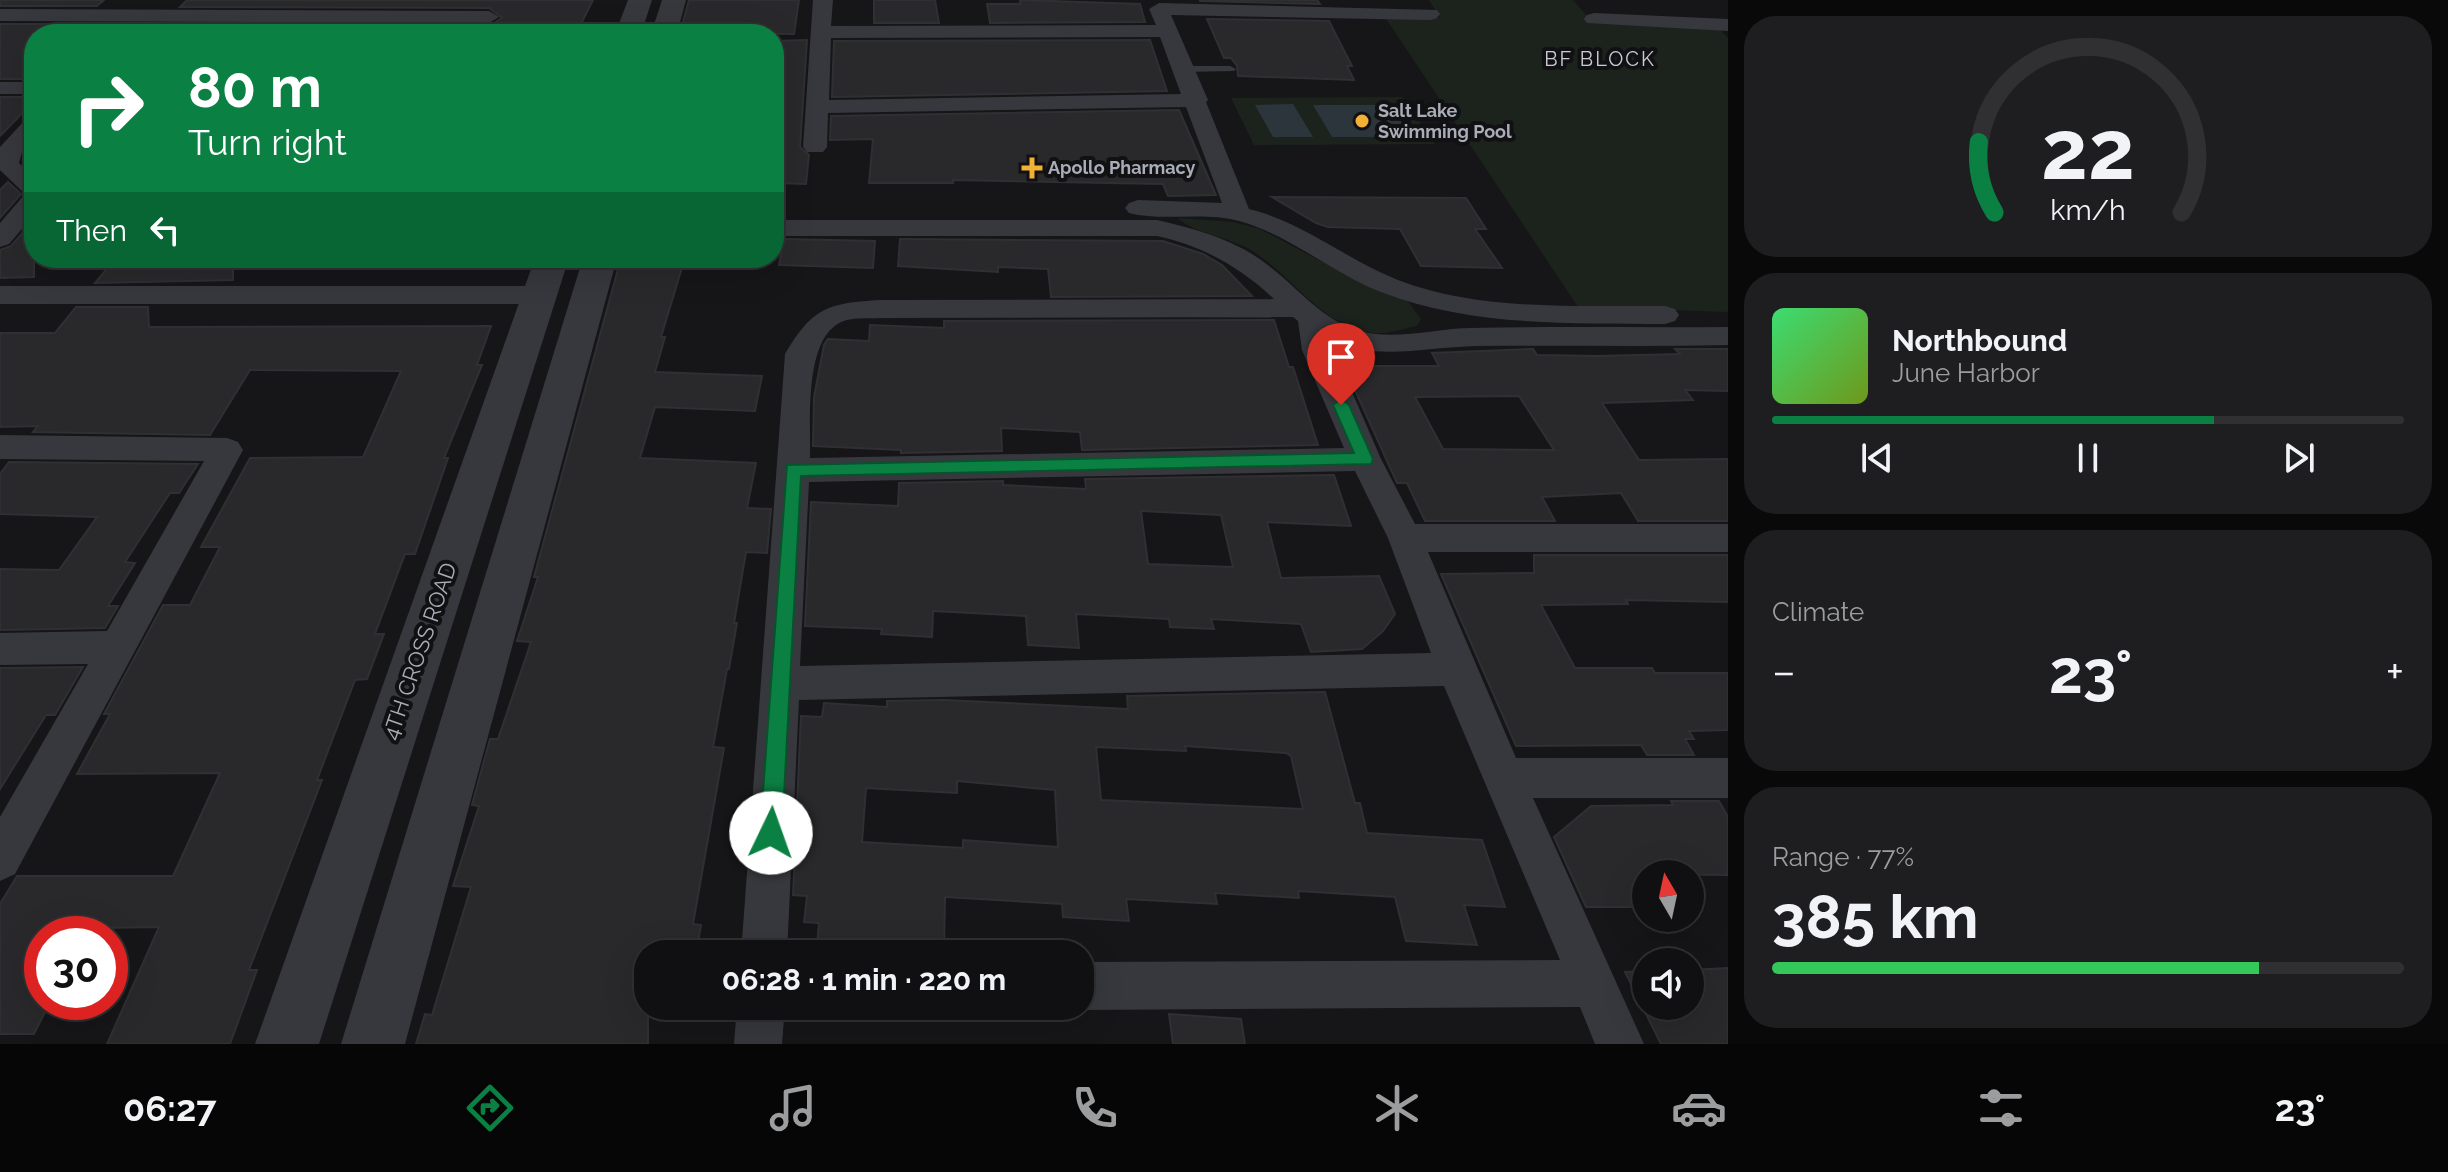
<!DOCTYPE html>
<html lang="en">
<head>
<meta charset="utf-8">
<style>
	body { margin:0; font-family:Raleway,sans-serif; background:#1e1e20; color:#f1f3f6; height:100vh; display:flex; flex-direction:column; font-size:30px; white-space:nowrap }
	* { box-sizing:border-box; margin:0 }
	p { font-size:26px; color:#9c9d9f }
	.icon { flex:none; width:44px; height:44px; fill:none; stroke:currentColor; stroke-width:2; stroke-linecap:round; stroke-linejoin:round }
	.map { position:relative; flex:1; overflow:hidden }
	.sheet { display:flex; flex-direction:column; gap:16px; padding:16px; background:#09090a; width:720px }
	.sheet>* { flex:none }
	.hud { position:absolute; left:24px; top:24px; width:760px; height:244px; border-radius:32px; box-shadow:0 8px 32px #0002,0 0 0 2px #303032; background:#0b8043; color:#fff; overflow:hidden }
	.needle { width:52px; rotate:351deg }
	.fabs { position:absolute; left:1632px; top:860px; display:grid; gap:16px }
	.fabs a { display:grid; place-items:center; width:72px; height:72px; border-radius:50%; background:#101012; box-shadow:0 8px 32px #0002,0 0 0 2px #303032; font-size:40px }
	.speed { position:absolute; left:24px; top:916px; display:flex; gap:16px; font-size:40px; font-weight:700; text-align:center }
	.speed>* { display:grid; place-content:center; width:104px; height:104px; border-radius:50%; background:#101012; box-shadow:0 8px 32px #0002,0 0 0 2px #303032; line-height:1 }
	.speed .limit { border:12px solid #d22; background:#fff; color:#111 }
	.pin { position:absolute; display:grid; place-items:center; width:68px; height:68px; color:#fff; margin:-82px -34px; border-radius:50% 50% 50% 0; rotate:-45deg; box-shadow:0 0 8px #0007 }
	.pin .icon { rotate:45deg }
	.me { position:absolute; width:88px; margin:-44px; rotate:3deg; stroke-linejoin:round; filter:drop-shadow(0 0 6px #0008) }
	.turn { display:flex; align-items:center; gap:28px; height:168px; padding:0 32px; font-size:36px }
	.turn .icon { width:104px; height:104px; stroke-width:2.5 }
	.turn b { display:block; font-size:56px; line-height:68px }
	.then { display:flex; align-items:center; height:76px; padding:0 32px; background:#0003; gap:16px; font-size:30px }
	.big { font-size:60px; font-weight:700; line-height:1.1 }
	.sheet .widget { flex:1; display:flex; flex-direction:column; justify-content:center; gap:12px; min-width:0; padding:0 28px; border-radius:32px; background:#1e1e20 }
	.sheet .dial { align-items:center; gap:0 }
	.dial svg { height:208px; overflow:visible; fill:none; stroke:#303032; stroke-width:7; stroke-linecap:round; text-anchor:middle }
	.dial text { fill:#f1f3f6; stroke:none }
	.song { display:flex; align-items:center; gap:24px }
	.cover { width:96px; height:96px; border-radius:12px; background:linear-gradient(135deg,hsl(140 70% 55%),hsl(80 70% 35%)) }
	.played { height:8px; border-radius:4px; background:linear-gradient(90deg,#0b8043 70%,#303032 70%) }
	.keys { display:flex; justify-content:space-around; direction:ltr }
	.heat { display:flex; justify-content:space-between; align-items:center; font-size:44px; direction:ltr }
	.charge { height:12px; border-radius:6px; background:linear-gradient(90deg,#34c759 77%,#303032 0) }
	.trip { position:absolute; left:634px; top:940px; width:460px; height:80px; border-radius:32px; background:#101012; box-shadow:0 8px 32px #0002,0 0 0 2px #303032; font-weight:700; line-height:80px; text-align:center }
	.menu { display:flex; height:128px; justify-content:space-around; align-items:center; background:#060607; color:#9c9d9f }
	.menu .icon { width:56px; height:56px }
	.menu .current { color:#0b8043 }
	.menu b { font-size:36px; color:#f1f3f6 }
	main { display:flex; flex:1; min-height:0 }
	.map>svg:first-child { display:block }
</style>
</head>
<body>
<main>
<div class="map">
<svg width="1728" height="1044" viewBox="0 0 1728 1044">
	<rect width="100%" height="100%" fill="#161618"/>
	<g fill="#1c231d">
		<polygon points="1429,0 1573,0 1593,23 1717,27 1728,38 1728,312 1578,307 1385,17 1440,18"/>
		<polygon points="1402,97 1435,144 1254,145 1231,98"/>
		<path d="M1178,218L1233,222L1260,229L1347,275L1406,299L1421,319L1417,326C1403,329 1387,334 1373,333C1324,329 1291,274 1251,250C1231,238 1193,233 1178,218Z"/>
	</g>
	<g fill="#2c353c">
		<polygon points="1293,104 1313,137 1273,137 1255,105"/>
		<polygon points="1313,105 1390,105 1412,137 1332,137"/>
	</g>
	<g fill="#29292c" stroke="#303034" stroke-width="2" fill-rule="evenodd">
		<polygon points="0,0 104,0 97,6 0,6"/>
		<polygon points="187,0 593,0 576,34 153,34 162,25 489,26 502,18 489,8 180,7"/>
		<polygon points="689,0 799,0 794,34 680,33"/>
		<polygon points="874,0 935,0 939,23 874,23"/>
		<polygon points="1020,0 1140,4 1145,22 990,23 987,4 1020,4"/>
		<polygon points="1200,0 1317,0 1320,4 1200,1"/>
		<polygon points="1207,19 1329,21 1352,66 1347,66 1354,80 1238,76 1237,66 1231,58 1224,58"/>
		<polygon points="0,24 77,24 66,34 34,34 34,79 0,79"/>
		<polygon points="807,40 800,147 809,155 806,184 774,183 780,144 774,144 774,41"/>
		<polygon points="1150,40 1167,91 832,97 834,41"/>
		<polygon points="0,97 34,97 34,101 0,136"/>
		<polygon points="1179,110 1216,195 1168,196 1163,184 953,180 953,183 869,183 873,139 830,140 831,116"/>
		<polygon points="8,182 21,194 0,218 0,190"/>
		<polygon points="1272,197 1466,198 1486,229 1475,229 1502,268 1421,266 1400,229 1328,227 1316,223"/>
		<polygon points="34,220 34,277 0,278 0,250 11,246"/>
		<polygon points="784,239 875,241 873,268 779,265"/>
		<polygon points="900,239 1163,241 1203,254 1222,265 1252,296 1051,297 1048,269 998,267 998,272 898,266"/>
		<polygon points="116,258 233,258 233,280 95,283"/>
		<polygon points="621,258 685,258 661,337 665,337 655,372 762,376 755,411 655,407 640,458 756,463 747,508 771,509 767,553 746,552 734,623 737,623 729,669 727,669 713,747 724,748 693,924 701,925 696,954 648,954 648,1044 416,1044 425,1014 432,1015 471,887 453,886 479,806 472,805 490,739 498,739 531,642 517,641 538,577 534,577"/>
		<polygon points="76,307 148,307 149,327 491,326 477,365 482,365 444,458 448,458 415,554 405,554 375,634 384,634 367,679 355,680 317,780 322,780 249,970 257,970 230,1044 107,1044 159,927 101,928 98,934 42,934 42,1002 50,1002 34,1034 0,1034 0,904 17,876 173,876 220,773 77,774 110,714 104,714 163,605 190,605 220,547 201,547 250,458 363,457 401,371 250,370 210,435 33,432 38,426 0,427 0,333 55,333"/>
		<polygon points="1274,320 1289,367 1293,367 1318,445 1082,450 1080,432 1001,428 1002,451 901,453 901,450 813,446 814,397 824,345 828,339 869,341 870,325 944,328 944,321"/>
		<path d="M1533,349L1537,355L1598,356L1680,354L1675,349H1728V391L1685,390L1693,400L1602,403L1639,460L1728,459V521H1638L1621,493L1542,497L1555,521H1425L1407,483H1397L1344,366H1439L1432,353ZM1519,396L1554,450L1443,449L1415,397Z"/>
		<polygon points="9,462 198,464 179,493 170,493 125,562 135,563 108,606 118,606 105,628 0,630 0,569 59,570 97,517 0,514 0,474"/>
		<path d="M1334,475L1351,526L1267,522L1281,578L1379,576L1395,614L1383,631L1362,649L1311,652L1301,624L1211,619L1214,629L1170,627L1169,619L1076,614L1079,648L1028,645L1026,616L933,611L932,637L881,634L882,629L805,626L811,502L898,506L899,483L1003,481V485L1086,489L1085,479ZM1141,511L1221,515L1233,567L1148,564Z"/>
		<polygon points="1534,555 1728,555 1728,602 1626,600 1628,604 1541,605 1575,668 1652,668 1655,673 1728,673 1728,730 1689,731 1694,739 1685,739 1694,755 1647,755 1641,745 1516,746 1441,574 1534,573"/>
		<polygon points="83,667 55,715 46,715 0,789 0,668"/>
		<path d="M1325,692L1355,803H1360L1367,833L1482,840L1505,907L1464,905L1477,945L1406,941L1395,897L1298,891L1299,898L1215,893L1217,904L1126,899L1129,921L1063,917L1062,904L945,897L944,949L856,944L855,949L817,947L819,923L804,922L807,896L793,895L801,716L822,717L824,703L887,707V701L945,700L1128,709L1127,696ZM1185,746L1286,753L1291,756L1303,809L1101,800L1096,747L1186,751ZM957,781L1055,790L1058,847L963,840V848L862,842L866,788L957,793Z"/>
		<polygon points="1671,801 1719,801 1728,817 1728,875 1646,874 1646,907 1586,907 1554,837 1591,806 1673,805"/>
		<polygon points="1728,968 1728,1044 1661,1044 1625,972 1646,971 1646,1006 1690,1006 1690,970"/>
		<polygon points="1169,1014 1241,1019 1245,1044 1173,1044"/>
	</g>
	<g fill="none" stroke-linecap="round" stroke-linejoin="round">
		<polygon fill="#37383d" fill-rule="evenodd" points="1230,66 1236,69 1234,71 1183,72 1177,69 1183,66"/>
		<g fill="#37383d" fill-rule="evenodd">
			<path d="M813,0H833L831,26L1156,25L1149,9L1159,3L1437,10L1440,14L1437,18L1430,20L1171,15L1208,100L1206,102L1249,209C1303,222 1347,260 1398,280C1481,312 1577,305 1665,306L1675,309L1679,315L1675,321L1665,324C1570,323 1471,327 1381,292C1332,273 1290,235 1239,221C1203,211 1164,222 1129,213L1125,208L1129,203L1138,200L1222,203L1186,107L828,113L827,147L823,152H807L803,147ZM1160,37L1181,94L829,100L831,38Z"/>
			<polygon points="0,9 489,11 499,17 489,23 0,21"/>
			<polygon points="1594,13 1728,19 1728,31 1587,23 1584,19 1587,15"/>
			<rect x="0" y="82" width="34" height="12"/>
			<polygon points="34,117 34,137 23,148 19,163 34,177 34,215 9,244 0,247 0,223 25,194 0,170 0,147 26,119"/>
			<path d="M774,220H1157C1196,229 1237,240 1269,266C1298,288 1321,319 1357,330C1393,342 1435,328 1472,328C1557,326 1643,328 1728,327V345C1644,347 1560,345 1476,346C1426,347 1378,361 1330,341L1381,459L1415,524H1728V552H1428L1516,758H1728V798H1533L1644,1044H1595L1580,1007L1080,1010L1071,1006H1080V962L1560,960L1444,686L799,700L787,954H741L785,354C813,307 828,303 881,300L1274,299C1240,267 1203,246 1157,236H774ZM1293,317L1298,321L1302,350L1344,448L810,458C811,422 803,335 844,321C855,317 869,319 881,318ZM1355,471L1388,538L1431,653L800,666L809,482Z"/>
			<polygon points="0,286 539,286 549,289 553,295 549,301 539,304 0,304"/>
			<polygon points="0,435 227,438 238,442 243,450 15,874 0,881 0,817 88,664 0,665 0,633 107,631 204,461 0,459"/>
			<polygon points="737,1006 785,1006 782,1044 734,1044"/>
		</g>
		<g fill="#37383d" fill-rule="evenodd">
			<polygon points="628,0 652,0 641,34 615,34"/>
			<polygon points="662,0 686,0 677,34 651,34"/>
			<polygon points="535,258 569,258 319,1044 255,1044"/>
			<polygon points="583,258 617,258 405,1044 341,1044"/>
		</g>
	</g>
	<polygon fill="#0b8043" stroke="#07532c" stroke-width="2" points="1341,399 1349,405 1373,459 1371,464 801,476 782,833 779,841 771,845 763,841 760,833 787,465 1354,453 1333,405"/>
	<g fill="#f2b134" stroke="#111113" stroke-width="3">
		<circle cx="1362" cy="121" r="8"/>
		<path d="M1028 156h8v8h8v8h-8v8h-8v-8h-8v-8h8z"/>
	</g>
	<g text-anchor="middle" stroke-width="8" stroke-linejoin="round" paint-order="stroke">
		<g font-size="18" font-weight="bold" fill="#a8adb8" stroke="#111113" text-anchor="start">
			<text x="1378" y="117">Salt Lake<tspan x="1378" dy="21">Swimming Pool</tspan></text>
			<text x="1048" y="174">Apollo Pharmacy</text>
		</g>
		<g font-size="20" letter-spacing="2" fill="#c9ccd4" stroke="#111113">
			<text x="1600" y="66">BF BLOCK</text>
		</g>
		<g font-size="22" fill="#a8adb8" stroke="#111113">
			<text transform="translate(419 651) rotate(-71)" y="8">4TH CROSS ROAD</text>
		</g>
	</g>
</svg>
<div class="fabs">
<a><svg class="needle" viewBox="-14 -14 28 28"><path d="M0-13l5 13h-10z" fill="#e53935"/><path d="M0 13l5-13h-10z" fill="#9c9d9f"/></svg></a>
<a><svg class="icon" aria-label="sound" viewBox="0 0 24 24"><path d="M4 9h4l5-4v14l-5-4H4zM17 9q2 3 0 6"/></svg></a>
</div>
<div class="speed"><div class="limit">30</div></div>
<div class="pin" style="left:1341px;top:405px;background:#d93025"><svg class="icon" aria-label="arrive" viewBox="0 0 24 24"><path d="M6 21V4h12l-3 4 3 4H6"/></svg></div>
<svg class="me" style="left:771px;top:833px" viewBox="-20 -20 40 40"><circle r="19" fill="#fff"/><path d="M0-13L10 11 0 6-10 11z" fill="#0b8043"/></svg>
<div class="trip">06:28 · 1 min · 220 m</div>
<div class="hud">
<div class="turn"><svg class="icon" aria-label="right" viewBox="0 0 24 24"><path d="M7 20v-9h11M14 6l5 5-5 5"/></svg><div><b>80 m</b>Turn right</div></div>
<div class="then">Then<svg class="icon" aria-label="left" viewBox="0 0 24 24"><path d="M17 20v-9H6M10 6l-5 5 5 5"/></svg></div>
</div>
</div>
<section class="sheet">
<div class="widget dial"><svg viewBox="0 0 100 80">
<path d="M14 69A42 42 0 1 1 86 69"/>
<path d="M14 69A42 42 0 0 1 8 42" stroke="#0b8043"/>
<text x="50" y="56" font-size="32" font-weight="700">22</text>
<text x="50" y="72" font-size="11">km/h</text>
</svg></div>
<div class="widget">
<div class="song"><i class="cover"></i><div><b>Northbound</b><p>June Harbor</p></div></div>
<div class="played"></div>
<div class="keys"><svg class="icon" aria-label="previous" viewBox="0 0 24 24"><path d="M18 5L8 12l10 7zM5 5v14"/></svg><svg class="icon" aria-label="pause" viewBox="0 0 24 24"><path d="M8 5v14M16 5v14"/></svg><svg class="icon" aria-label="next" viewBox="0 0 24 24"><path d="M6 5l10 7-10 7zM19 5v14"/></svg></div>
</div>
<div class="widget"><p>Climate</p>
<div class="heat"><a>−</a><b class="big">23°</b><a>+</a></div>
</div>
<div class="widget"><p>Range · 77%</p><b class="big">385 km</b><div class="charge"></div></div>
</section>
</main>
<nav class="menu">
<b>06:27</b>
<svg class="icon current" aria-label="directions" viewBox="0 0 24 24"><path d="M12 3l9 9-9 9-9-9zM9 14v-3h6M13 9l2 2-2 2"/></svg>
<svg class="icon" aria-label="music" viewBox="0 0 24 24"><path d="M9 18V5l10-2v13"/><circle cx="6" cy="18" r="3"/><circle cx="16" cy="16" r="3"/></svg>
<svg class="icon" aria-label="phone" viewBox="0 0 24 24"><path d="M5 4h4l2 5-3 2q2 4 5 5l2-3 5 2v4C11 20 4 13 5 4z"/></svg>
<svg class="icon" aria-label="climate" viewBox="0 0 24 24"><path d="M12 3v18M4 7l16 10M4 17L20 7"/></svg>
<svg class="icon" aria-label="car" viewBox="0 0 24 24"><path d="M5 17H2v-5l4-1 3-4h7l3 4 3 1v5h-3M9 17h6M6 11h13"/><circle cx="7" cy="17" r="2"/><circle cx="17" cy="17" r="2"/></svg>
<svg class="icon" aria-label="filters" viewBox="0 0 24 24"><path d="M4 7h16M4 17h16"/><circle cx="9" cy="7" r="2"/><circle cx="15" cy="17" r="2"/></svg>
<b>23°</b>
</nav>
</body>
</html>
